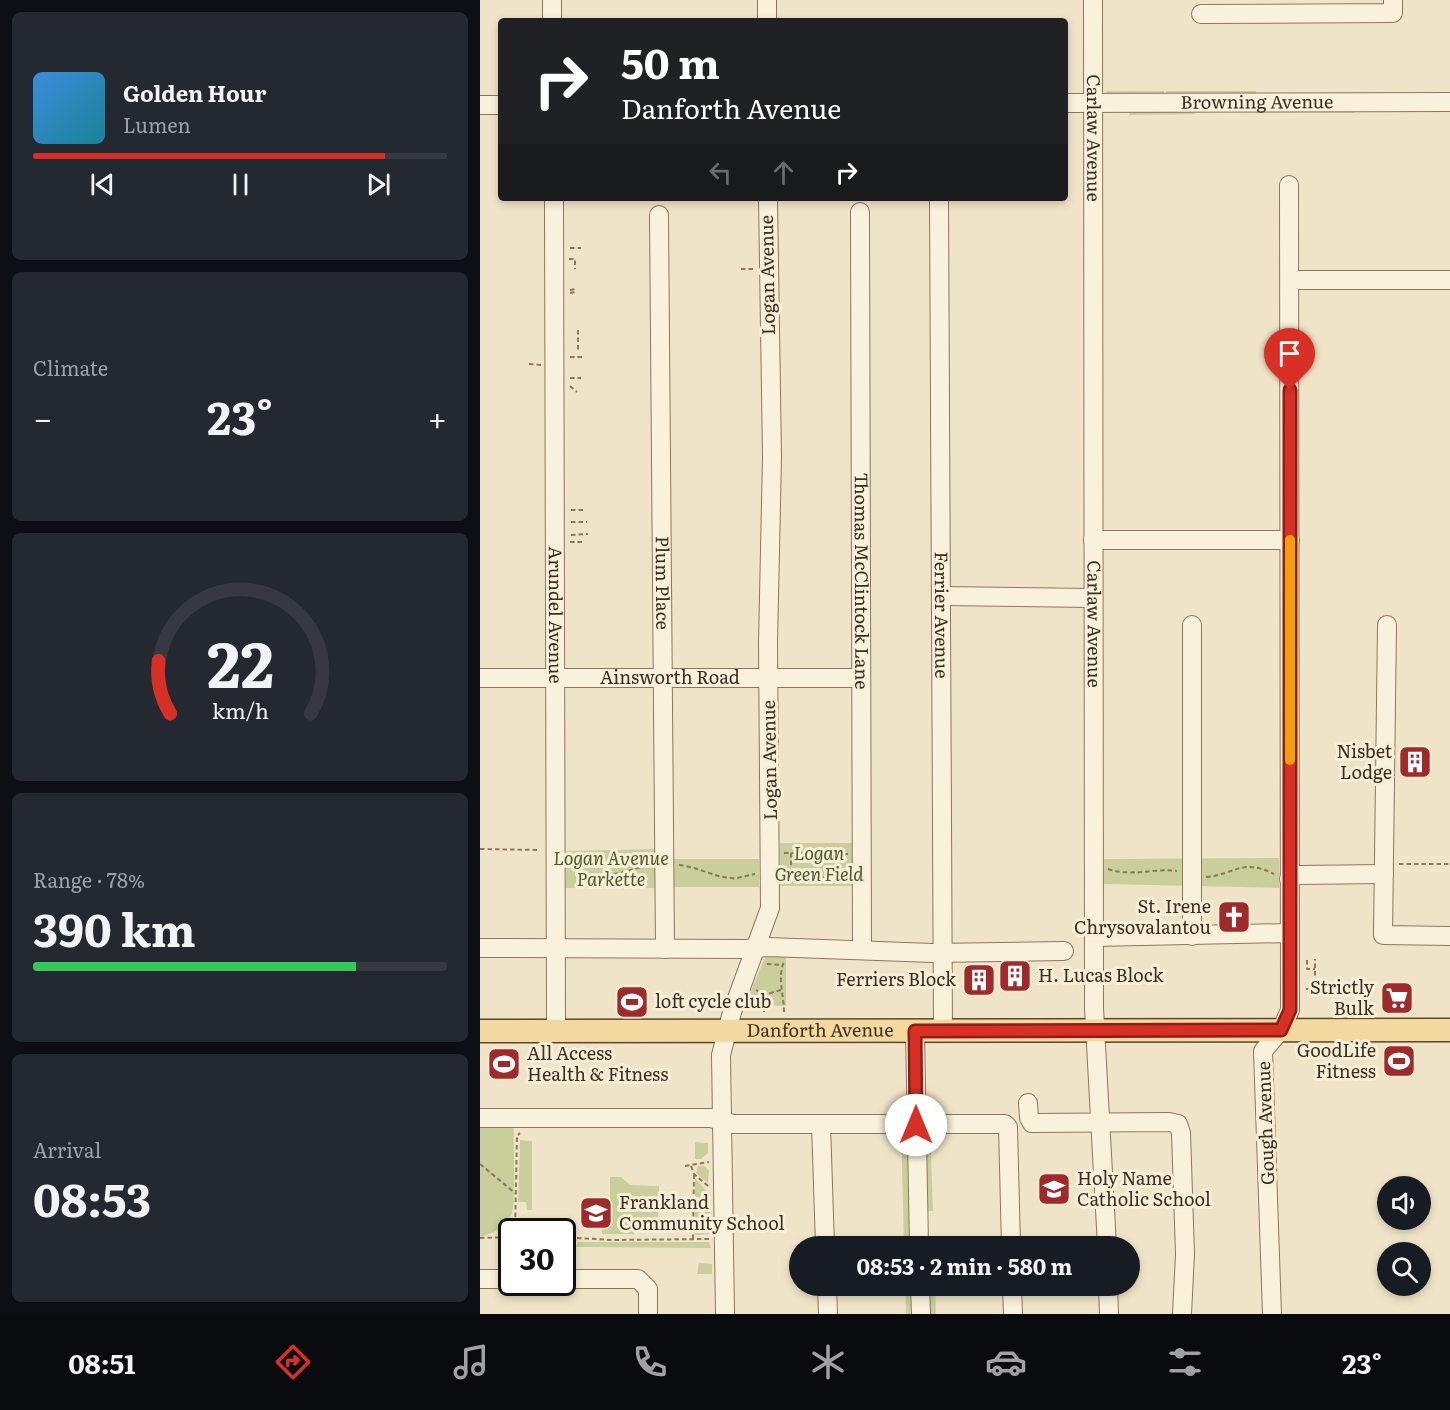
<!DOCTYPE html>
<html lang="en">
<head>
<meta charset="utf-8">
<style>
	body { margin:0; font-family:Literata,serif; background:#242831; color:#f1f3f6; height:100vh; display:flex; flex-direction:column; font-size:22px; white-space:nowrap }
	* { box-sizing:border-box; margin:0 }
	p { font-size:20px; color:#9ea1a6 }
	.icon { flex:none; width:33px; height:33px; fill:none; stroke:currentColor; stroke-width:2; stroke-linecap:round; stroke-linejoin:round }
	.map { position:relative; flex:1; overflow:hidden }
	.sheet { display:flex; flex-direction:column; gap:12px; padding:12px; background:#0d0f14; width:480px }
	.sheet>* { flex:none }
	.top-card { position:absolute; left:18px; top:18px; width:570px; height:183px; border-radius:6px; box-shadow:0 3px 9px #0003; background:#202124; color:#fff; overflow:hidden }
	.controls { position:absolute; left:897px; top:1176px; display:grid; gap:12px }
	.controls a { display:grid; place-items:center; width:54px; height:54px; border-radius:50%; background:#171b24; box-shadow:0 3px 9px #0003; font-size:30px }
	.speed { position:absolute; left:18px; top:1218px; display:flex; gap:12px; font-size:30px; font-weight:700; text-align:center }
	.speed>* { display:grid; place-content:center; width:78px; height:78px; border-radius:50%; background:#171b24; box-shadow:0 3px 9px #0003; line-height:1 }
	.speed .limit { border:3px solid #111; border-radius:9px; background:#fff; color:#111 }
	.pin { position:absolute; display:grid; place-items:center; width:51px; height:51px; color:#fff; margin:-62px -26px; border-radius:50% 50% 50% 0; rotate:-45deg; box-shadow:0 0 6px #0007 }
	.pin .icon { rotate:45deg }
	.me { position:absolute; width:66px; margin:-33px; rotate:0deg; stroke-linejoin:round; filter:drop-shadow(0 0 4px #0008) }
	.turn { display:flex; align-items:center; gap:21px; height:126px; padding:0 24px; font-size:27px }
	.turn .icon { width:78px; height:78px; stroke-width:2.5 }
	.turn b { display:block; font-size:42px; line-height:51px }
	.lanes { display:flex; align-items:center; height:57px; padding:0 24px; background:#0003; justify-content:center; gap:30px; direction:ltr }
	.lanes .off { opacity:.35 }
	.big { font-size:45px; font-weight:700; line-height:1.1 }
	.sheet .widget { flex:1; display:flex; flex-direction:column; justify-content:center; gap:9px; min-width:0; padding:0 21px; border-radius:9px; background:#242831 }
	.sheet .dial { align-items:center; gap:0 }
	.dial svg { height:156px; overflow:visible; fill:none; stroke:#363941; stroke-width:7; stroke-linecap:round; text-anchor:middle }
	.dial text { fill:#f1f3f6; stroke:none }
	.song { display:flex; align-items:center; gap:18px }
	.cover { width:72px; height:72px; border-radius:9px; background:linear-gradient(135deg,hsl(210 70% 55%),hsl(190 70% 35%)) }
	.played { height:6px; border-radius:3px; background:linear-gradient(90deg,#d93025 85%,#363941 85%) }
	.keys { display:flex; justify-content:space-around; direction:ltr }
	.heat { display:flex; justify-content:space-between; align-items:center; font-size:33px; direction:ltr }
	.charge { height:9px; border-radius:4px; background:linear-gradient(90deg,#34c759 78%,#363941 0) }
	.trip { position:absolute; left:309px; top:1236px; width:351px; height:60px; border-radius:30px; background:#171b24; box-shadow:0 3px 9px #0003; font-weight:700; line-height:60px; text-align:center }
	.dock { display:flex; height:96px; justify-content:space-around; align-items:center; background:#090b0e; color:#9ea1a6 }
	.dock .icon { width:42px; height:42px }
	.dock .selected { color:#d93025 }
	.dock b { font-size:27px; color:#f1f3f6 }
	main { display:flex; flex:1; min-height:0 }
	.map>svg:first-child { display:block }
</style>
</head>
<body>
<main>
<section class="sheet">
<div class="widget">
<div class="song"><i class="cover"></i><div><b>Golden Hour</b><p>Lumen</p></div></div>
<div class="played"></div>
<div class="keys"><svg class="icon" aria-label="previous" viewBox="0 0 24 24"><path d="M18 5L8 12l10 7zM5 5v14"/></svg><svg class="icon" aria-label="pause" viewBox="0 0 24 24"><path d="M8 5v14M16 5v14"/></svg><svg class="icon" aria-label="next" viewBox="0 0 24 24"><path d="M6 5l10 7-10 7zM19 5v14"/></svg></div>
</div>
<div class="widget"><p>Climate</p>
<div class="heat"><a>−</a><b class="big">23°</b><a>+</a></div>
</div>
<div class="widget dial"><svg viewBox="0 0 100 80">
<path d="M14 69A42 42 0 1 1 86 69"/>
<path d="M14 69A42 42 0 0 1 8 42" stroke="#d93025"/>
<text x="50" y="56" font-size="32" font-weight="700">22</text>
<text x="50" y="72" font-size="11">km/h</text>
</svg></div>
<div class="widget"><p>Range · 78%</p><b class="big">390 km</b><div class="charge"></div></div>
<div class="widget"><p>Arrival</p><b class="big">08:53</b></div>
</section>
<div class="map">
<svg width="970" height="1314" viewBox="0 0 970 1314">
	<rect width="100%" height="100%" fill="#f0e4c8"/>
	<g fill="#c9cf9b">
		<polygon points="626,91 684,91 684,94 628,94"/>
		<rect x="686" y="91" width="90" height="3"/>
		<polygon points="875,110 875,113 720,112 721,111"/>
		<polygon points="650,111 714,111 715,114 649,115"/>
		<polygon points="300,843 375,843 377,886 300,886"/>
		<polygon points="175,849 176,888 86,888 86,851"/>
		<polygon points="799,858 799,888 624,884 624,859"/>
		<rect x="190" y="859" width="89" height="28"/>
		<polygon points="288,951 306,951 306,1006 269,1005 269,995"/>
		<path d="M0,1120H34C33,1136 36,1203 32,1213C26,1227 14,1234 0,1237Z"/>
		<polygon points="421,1126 429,1126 432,1246 424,1246"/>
		<polygon points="450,1126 453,1211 445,1211 443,1128"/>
		<polygon points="40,1140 52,1141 52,1210 47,1210 46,1202 38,1202"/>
		<polygon points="215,1142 228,1143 228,1153 221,1159 215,1159"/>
		<polygon points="218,1166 224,1166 229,1170 228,1183 216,1173"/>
		<polygon points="130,1177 141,1177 150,1185 179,1186 179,1191 184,1193 184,1205 178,1211 178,1227 154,1228 154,1234 122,1234 122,1218 130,1212"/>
		<polygon points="215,1178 230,1195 230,1234 215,1235"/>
		<polygon points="98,1242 229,1242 231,1248 96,1247"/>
		<polygon points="219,1263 232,1264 232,1274 217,1274"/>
		<polygon points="425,1286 433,1286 434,1314 426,1314"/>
		<polygon points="447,1286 455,1286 456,1314 448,1314"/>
	</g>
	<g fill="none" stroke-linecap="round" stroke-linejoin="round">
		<g stroke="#8d765c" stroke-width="20">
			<g id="minor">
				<polyline points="72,0 72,21"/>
				<polyline points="287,0 287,21"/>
				<path id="s1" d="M613,0L614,1008L627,1246"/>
				<polyline points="721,14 913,13 913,0"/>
				<path id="s2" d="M585,103L970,102"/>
				<polyline points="0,105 21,105"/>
				<path id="s3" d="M74,198L76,1031"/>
				<path id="s4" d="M459,198L463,1031"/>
				<path id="s5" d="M380,212L382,950"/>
				<path id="s6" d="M179,215L185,949"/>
				<polyline points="810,280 970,280"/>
				<polyline points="613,540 810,540"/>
				<polyline points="461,596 612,598"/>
				<polyline points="712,625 712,936"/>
				<polyline points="907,625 903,935 970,936"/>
				<path id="s7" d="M0,678H380"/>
				<polyline points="809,879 818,875 904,874"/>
				<polyline points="614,937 809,933"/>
				<polyline points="0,948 266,949 288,947 453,953 584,951"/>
				<polyline points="435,1031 439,1246"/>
				<polyline points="548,1103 549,1118 552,1123 689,1122 698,1124 701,1133 705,1254 702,1314"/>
				<polyline points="0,1118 231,1118 253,1124 525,1124 528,1127 531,1246"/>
				<polyline points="341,1124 345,1246"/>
				<polyline points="0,1279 32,1279"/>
				<polyline points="82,1279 158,1279 168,1289 168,1314"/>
				<polyline points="347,1286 348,1314"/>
				<polyline points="440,1286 441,1314"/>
				<polyline points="532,1286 533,1314"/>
				<polyline points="628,1286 629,1314"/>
				<polyline points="245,1314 241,1055 252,1012 290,908 288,643 292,457 288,198"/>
				<polyline points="792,1314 783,1051 801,1030 810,1010 809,185"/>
			</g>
		</g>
		<g stroke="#5b4430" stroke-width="25">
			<g id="major">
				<path id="s8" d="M0,1031L970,1030"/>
			</g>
		</g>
		<g stroke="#8d765c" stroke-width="2" stroke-dasharray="4.5 3" stroke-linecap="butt">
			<polyline points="90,248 101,248"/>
			<polyline points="89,259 95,259 95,269"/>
			<polyline points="261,269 274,269"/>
			<polyline points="90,290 96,289"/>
			<polyline points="90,293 96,292"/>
			<polyline points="98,330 98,350"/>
			<polyline points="90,357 103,357"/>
			<polyline points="49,364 61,365"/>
			<polyline points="90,378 101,378"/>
			<polyline points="90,386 97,392"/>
			<polyline points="91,510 105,510"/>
			<polyline points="91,522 107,522"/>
			<polyline points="91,535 108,534"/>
			<polyline points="90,542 105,542"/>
			<polyline points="0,849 60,850"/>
			<polyline points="304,853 368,854"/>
			<polyline points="311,853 311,877"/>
			<polyline points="919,864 970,864"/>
			<path d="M91,865C116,884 142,872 168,865"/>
			<path d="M199,865C218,867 234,877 251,878C259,879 267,875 275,874"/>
			<path d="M628,869C652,877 673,868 697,871"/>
			<polyline points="305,877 368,878"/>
			<path d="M726,877C756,874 762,858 794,874"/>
			<polyline points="827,960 827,969 835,969"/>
			<polyline points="287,964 302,965"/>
			<polyline points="826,989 835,989 835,959"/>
			<polyline points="276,990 284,995 301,990"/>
			<polyline points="284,1012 284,995"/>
			<path d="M304,1012C304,995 297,978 304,962"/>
			<polyline points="0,1164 35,1193"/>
			<polyline points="205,1166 229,1162"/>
			<polyline points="211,1166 214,1174 228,1186"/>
			<polyline points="35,1232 37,1136 40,1133"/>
			<polyline points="82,1237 131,1240 229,1239"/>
			<polyline points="0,1238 32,1237"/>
			<polyline points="213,1239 214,1174"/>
		</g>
		<use href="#minor" stroke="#faf1dc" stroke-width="18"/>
		<use href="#major" stroke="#f3d9a0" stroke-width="22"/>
	</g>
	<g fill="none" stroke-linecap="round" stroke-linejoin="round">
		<g stroke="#8d1f18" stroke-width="15">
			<polyline id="route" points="436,1125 435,1031 801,1030 810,1010 810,390"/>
		</g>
		<use href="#route" stroke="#d93025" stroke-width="10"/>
		<polyline stroke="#f59e0b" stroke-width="10" points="810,760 810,540"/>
	</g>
	<defs>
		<g id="building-square" transform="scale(1.725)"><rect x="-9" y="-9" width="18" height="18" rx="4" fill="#9e2a2b" stroke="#f7eed8"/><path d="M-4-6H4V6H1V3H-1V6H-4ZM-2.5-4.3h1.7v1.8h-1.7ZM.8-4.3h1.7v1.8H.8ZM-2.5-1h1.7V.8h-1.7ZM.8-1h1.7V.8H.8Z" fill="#fff"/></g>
		<g id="church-square" transform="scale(1.725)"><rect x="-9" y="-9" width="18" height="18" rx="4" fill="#9e2a2b" stroke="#f7eed8"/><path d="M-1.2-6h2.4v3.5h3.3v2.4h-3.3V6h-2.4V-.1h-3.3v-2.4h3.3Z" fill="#fff"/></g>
		<g id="supermarket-square" transform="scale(1.725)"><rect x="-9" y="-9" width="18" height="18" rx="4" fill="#9e2a2b" stroke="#f7eed8"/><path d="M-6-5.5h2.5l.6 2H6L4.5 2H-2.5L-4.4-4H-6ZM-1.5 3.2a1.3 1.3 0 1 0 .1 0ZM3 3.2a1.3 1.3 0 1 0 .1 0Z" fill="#fff"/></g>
		<g id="stadium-square" transform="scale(1.725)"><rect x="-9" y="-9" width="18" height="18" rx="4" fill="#9e2a2b" stroke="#f7eed8"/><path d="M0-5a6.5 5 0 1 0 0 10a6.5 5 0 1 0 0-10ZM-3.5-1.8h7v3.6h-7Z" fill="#fff"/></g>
		<g id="school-square" transform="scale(1.725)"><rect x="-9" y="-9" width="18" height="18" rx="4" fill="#9e2a2b" stroke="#f7eed8"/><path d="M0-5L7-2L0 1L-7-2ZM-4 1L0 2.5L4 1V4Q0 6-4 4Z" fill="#fff"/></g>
	</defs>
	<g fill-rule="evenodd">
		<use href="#building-square" x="935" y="762"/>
		<use href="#church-square" x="754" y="917"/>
		<use href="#building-square" x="535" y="976"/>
		<use href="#building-square" x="499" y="980"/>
		<use href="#supermarket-square" x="917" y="998"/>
		<use href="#stadium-square" x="152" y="1002"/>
		<use href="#stadium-square" x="919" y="1061"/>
		<use href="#stadium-square" x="24" y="1064"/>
		<use href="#school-square" x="574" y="1189"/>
		<use href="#school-square" x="116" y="1213"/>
	</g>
	<g text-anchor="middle" stroke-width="6" stroke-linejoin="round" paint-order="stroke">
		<g font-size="18" fill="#3d2e20" stroke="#f7eed8">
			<text dy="6" stroke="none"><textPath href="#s2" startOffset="192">Browning Avenue</textPath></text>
			<text dy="6" stroke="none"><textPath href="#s1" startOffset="138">Carlaw Avenue</textPath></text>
			<text transform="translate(288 275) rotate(-91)" y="6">Logan Avenue</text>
			<text dy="6" stroke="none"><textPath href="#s5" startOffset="369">Thomas McClintock Lane</textPath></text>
			<text dy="6" stroke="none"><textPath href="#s6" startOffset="368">Plum Place</textPath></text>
			<text dy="6" stroke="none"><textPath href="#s3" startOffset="417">Arundel Avenue</textPath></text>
			<text dy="6" stroke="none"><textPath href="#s4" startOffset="417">Ferrier Avenue</textPath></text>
			<text dy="6" stroke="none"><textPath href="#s1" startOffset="624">Carlaw Avenue</textPath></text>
			<text dy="6" stroke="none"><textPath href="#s7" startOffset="190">Ainsworth Road</textPath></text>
			<text transform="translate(290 760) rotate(-91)" y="6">Logan Avenue</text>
			<text dy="6" stroke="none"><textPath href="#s8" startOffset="340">Danforth Avenue</textPath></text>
			<text transform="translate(786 1123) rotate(-92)" y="6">Gough Avenue</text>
		</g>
		<g font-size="18" fill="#3d2e20" stroke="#f7eed8" text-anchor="end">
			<text x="912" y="758">Nisbet<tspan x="912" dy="21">Lodge</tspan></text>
			<text x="731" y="913">St. Irene<tspan x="731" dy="21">Chrysovalantou</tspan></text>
			<text x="558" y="982" text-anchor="start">H. Lucas Block</text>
			<text x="476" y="986">Ferriers Block</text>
			<text x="894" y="994">Strictly<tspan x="894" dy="21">Bulk</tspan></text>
			<text x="175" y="1008" text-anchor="start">loft cycle club</text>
			<text x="896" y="1057">GoodLife<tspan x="896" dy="21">Fitness</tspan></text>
			<text x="47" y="1060" text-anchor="start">All Access<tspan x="47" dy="21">Health &amp; Fitness</tspan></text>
			<text x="597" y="1185" text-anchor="start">Holy Name<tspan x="597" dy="21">Catholic School</tspan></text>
			<text x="139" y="1209" text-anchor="start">Frankland<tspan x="139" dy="21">Community School</tspan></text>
		</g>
		<g font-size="18" font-style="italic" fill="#4d5a26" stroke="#f7eed8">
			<text x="339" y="860">Logan<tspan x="339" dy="21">Green Field</tspan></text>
			<text x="131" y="865">Logan Avenue<tspan x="131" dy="21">Parkette</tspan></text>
		</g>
	</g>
</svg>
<div class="controls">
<a><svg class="icon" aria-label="sound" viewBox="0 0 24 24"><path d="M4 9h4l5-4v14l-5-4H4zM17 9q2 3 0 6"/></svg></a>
<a><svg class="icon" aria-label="search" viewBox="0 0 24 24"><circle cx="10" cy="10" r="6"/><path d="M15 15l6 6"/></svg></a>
</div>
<div class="speed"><div class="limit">30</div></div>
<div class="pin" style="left:810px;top:390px;background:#d93025"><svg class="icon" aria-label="arrive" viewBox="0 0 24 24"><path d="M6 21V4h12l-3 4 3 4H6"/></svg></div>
<svg class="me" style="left:436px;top:1125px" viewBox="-20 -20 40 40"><circle r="19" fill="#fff"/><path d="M0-13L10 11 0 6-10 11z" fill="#d93025"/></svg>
<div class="trip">08:53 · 2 min · 580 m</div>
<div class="top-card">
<div class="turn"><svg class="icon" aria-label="right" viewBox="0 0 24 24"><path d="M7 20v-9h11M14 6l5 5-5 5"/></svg><div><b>50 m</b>Danforth Avenue</div></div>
<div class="lanes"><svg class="icon off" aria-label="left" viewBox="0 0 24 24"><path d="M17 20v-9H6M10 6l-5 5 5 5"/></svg><svg class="icon off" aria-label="ahead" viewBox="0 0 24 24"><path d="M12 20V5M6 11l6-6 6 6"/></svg><svg class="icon" aria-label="right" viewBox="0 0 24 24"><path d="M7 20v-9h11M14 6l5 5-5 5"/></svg></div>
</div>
</div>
</main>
<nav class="dock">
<b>08:51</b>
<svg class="icon selected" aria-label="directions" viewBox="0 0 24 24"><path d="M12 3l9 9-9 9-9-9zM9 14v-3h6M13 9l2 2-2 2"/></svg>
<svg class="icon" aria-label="music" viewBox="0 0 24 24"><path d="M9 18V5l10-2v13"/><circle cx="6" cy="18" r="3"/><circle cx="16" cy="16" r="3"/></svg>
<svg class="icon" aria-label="phone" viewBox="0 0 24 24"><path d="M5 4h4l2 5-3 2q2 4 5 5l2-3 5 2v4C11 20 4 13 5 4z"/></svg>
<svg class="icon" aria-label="climate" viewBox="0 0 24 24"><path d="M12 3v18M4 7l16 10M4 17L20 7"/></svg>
<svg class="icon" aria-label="car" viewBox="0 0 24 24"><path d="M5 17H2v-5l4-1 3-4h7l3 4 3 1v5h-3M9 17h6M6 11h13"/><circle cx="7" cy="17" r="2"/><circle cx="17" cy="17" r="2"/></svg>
<svg class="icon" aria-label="filters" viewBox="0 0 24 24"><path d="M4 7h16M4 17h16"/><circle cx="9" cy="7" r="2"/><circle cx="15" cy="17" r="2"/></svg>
<b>23°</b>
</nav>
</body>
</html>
